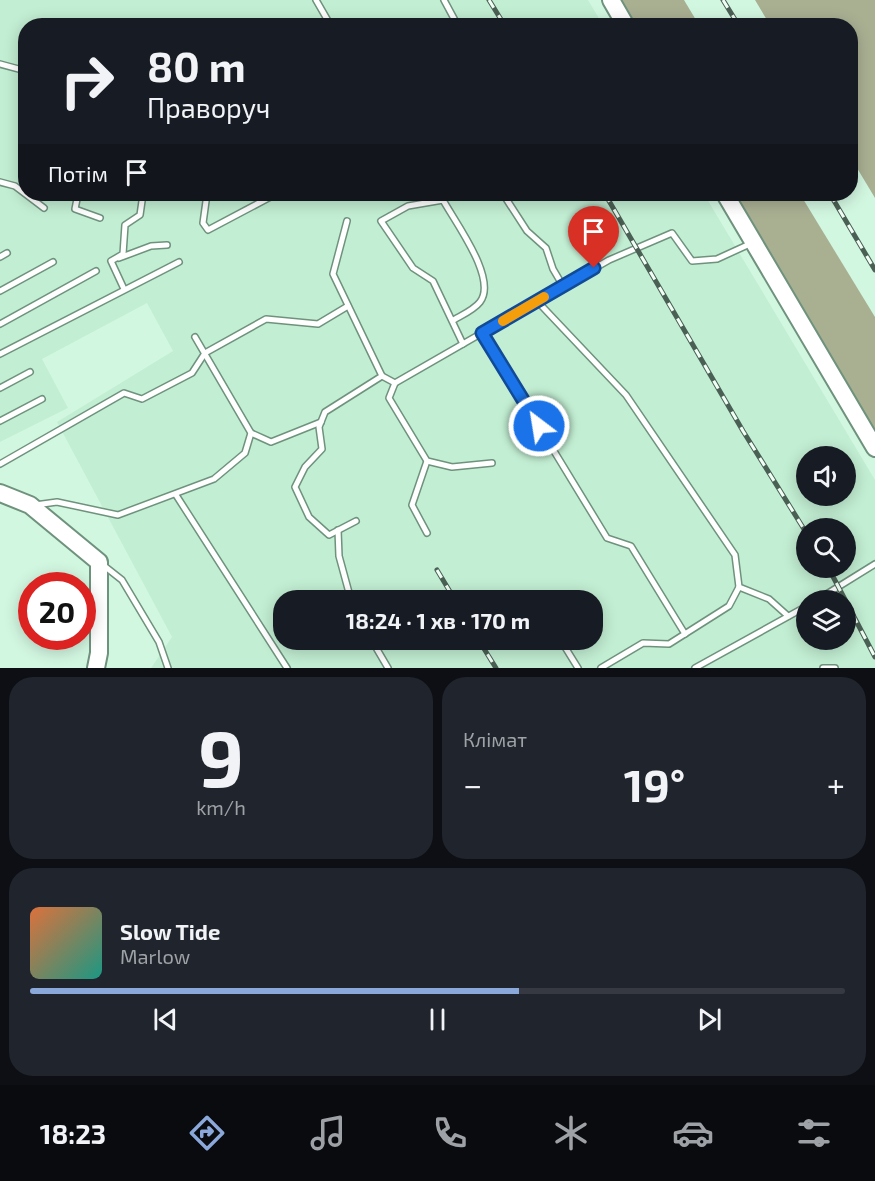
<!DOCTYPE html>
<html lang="uk">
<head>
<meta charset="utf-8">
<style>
	body { margin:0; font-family:"Exo 2",sans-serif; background:#20242c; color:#f1f3f6; height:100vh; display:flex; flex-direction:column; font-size:22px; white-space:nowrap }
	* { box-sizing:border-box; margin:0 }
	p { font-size:20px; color:#9ea1a6 }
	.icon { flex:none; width:33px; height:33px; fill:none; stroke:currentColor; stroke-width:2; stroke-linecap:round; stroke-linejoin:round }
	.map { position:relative; height:668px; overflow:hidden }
	.drawer { display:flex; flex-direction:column; gap:9px; padding:9px; background:#0d0f14; flex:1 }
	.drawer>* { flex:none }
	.hud { position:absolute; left:18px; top:18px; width:840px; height:183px; border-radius:24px; box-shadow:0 3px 15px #0003; background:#171b24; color:#f1f3f6; overflow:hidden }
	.controls { position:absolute; left:796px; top:446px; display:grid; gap:12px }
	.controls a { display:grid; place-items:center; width:60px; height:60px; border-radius:50%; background:#171b24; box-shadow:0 3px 15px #0003; font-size:30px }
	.speed { position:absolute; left:18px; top:572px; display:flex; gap:12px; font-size:30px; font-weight:700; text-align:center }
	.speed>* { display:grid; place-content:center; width:78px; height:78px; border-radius:50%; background:#171b24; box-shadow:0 3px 15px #0003; line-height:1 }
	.speed .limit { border:9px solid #d22; background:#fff; color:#111 }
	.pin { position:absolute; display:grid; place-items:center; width:51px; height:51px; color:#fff; margin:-62px -26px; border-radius:50% 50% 50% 0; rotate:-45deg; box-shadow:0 0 6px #0007 }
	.pin .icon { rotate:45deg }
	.me { position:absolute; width:66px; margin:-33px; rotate:329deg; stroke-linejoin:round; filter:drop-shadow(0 0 4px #0008) }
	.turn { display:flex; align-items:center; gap:21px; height:126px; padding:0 30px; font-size:27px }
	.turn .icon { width:78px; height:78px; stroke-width:2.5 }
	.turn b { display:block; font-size:42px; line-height:51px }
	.then { display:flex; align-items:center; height:57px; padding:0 30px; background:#0003; gap:12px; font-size:22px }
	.big { font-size:45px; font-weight:700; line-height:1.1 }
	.drawer .tile { flex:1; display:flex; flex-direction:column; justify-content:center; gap:9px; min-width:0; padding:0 21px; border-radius:24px; background:#20242c }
	.drawer .dial { align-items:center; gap:0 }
	.dial b { font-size:78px; line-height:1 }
	.song { display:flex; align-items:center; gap:18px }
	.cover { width:72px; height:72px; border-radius:9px; background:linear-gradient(135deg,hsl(20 70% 55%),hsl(170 70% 35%)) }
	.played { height:6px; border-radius:3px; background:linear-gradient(90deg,#8aa8da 60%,#363941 60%) }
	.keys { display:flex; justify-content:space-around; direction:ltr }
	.heat { display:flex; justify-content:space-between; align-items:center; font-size:33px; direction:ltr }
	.drawer .tiles { flex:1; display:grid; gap:9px; grid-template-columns:1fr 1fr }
	.tile:last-child { grid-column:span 2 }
	.trip { position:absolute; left:273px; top:590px; width:330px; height:60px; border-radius:24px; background:#171b24; box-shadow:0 3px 15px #0003; font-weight:700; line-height:60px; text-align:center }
	.tab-bar { display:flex; height:96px; justify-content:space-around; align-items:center; background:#090b0e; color:#9ea1a6 }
	.tab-bar .icon { width:42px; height:42px }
	.tab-bar .active { color:#8aa8da }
	.tab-bar b { font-size:27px; color:#f1f3f6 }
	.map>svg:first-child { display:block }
</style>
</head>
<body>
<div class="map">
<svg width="875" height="668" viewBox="0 0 875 668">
	<rect width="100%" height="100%" fill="#d2f7e1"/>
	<path fill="#c2eed3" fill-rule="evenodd" d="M0,0H588L603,25L26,26V194H704L875,480V668H151L172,637L57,422L173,351L147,303L42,359L68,408L0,442ZM807,456H846V495H807ZM807,528H846V567H807ZM284,600H592V639H284ZM807,600H846V639H807Z"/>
	<g fill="#a9b092">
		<polygon points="614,0 684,0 699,25 629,25"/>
		<polygon points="755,0 875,0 875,198 851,158 850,26 770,25"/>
		<polygon points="730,194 800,194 875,317 875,435"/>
	</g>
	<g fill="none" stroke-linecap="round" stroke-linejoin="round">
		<g stroke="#6f927d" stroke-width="8">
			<g id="lane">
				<polyline points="316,0 331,26"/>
				<polyline points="444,0 458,26"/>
				<polyline points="385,23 386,26"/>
				<polyline points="0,64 26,71"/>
				<polyline points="0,182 15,186 44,208"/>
				<polyline points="78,194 75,209 100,218"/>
				<polyline points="207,194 203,223 208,230 276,194"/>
				<polyline points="503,194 527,231 546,248 553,269 563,286"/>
				<polyline points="347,221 333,274 382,376 395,383 609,260 672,233 692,261 717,259 752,243"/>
				<polyline points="0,257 7,253"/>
				<polyline points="119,258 151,246 167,245"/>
				<polyline points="124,289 111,261 123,254 125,225 140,215 143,194"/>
				<polyline points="0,291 53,262"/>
				<polyline points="537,301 626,395 735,555 739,587 769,599 788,616"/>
				<path d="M452,321C460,316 474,310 480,302C498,279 455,222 443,200L408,206L381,221L413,268L433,281L463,344"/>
				<polyline points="0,324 96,271"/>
				<polyline points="482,333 607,538 631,546 685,634"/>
				<polyline points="0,354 179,262"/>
				<polyline points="395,383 389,398 427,461 452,467 492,463"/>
				<polyline points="0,388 30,372"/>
				<polyline points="0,421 42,399"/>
				<polyline points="251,433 271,442 321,422"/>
				<polyline points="0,464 124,393 142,399 192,373 205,353 266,319 318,324 348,306"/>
				<polyline points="176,495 287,668"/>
				<polyline points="35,505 57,502 118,515 214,479 245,453 251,433 195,337"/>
				<polyline points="356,521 329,535 309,517 295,487 305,467 322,449 319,427 325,412 382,376"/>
				<polyline points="338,530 339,556 351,600"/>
				<polyline points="427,533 412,505 427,461"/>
				<polyline points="103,565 122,580 159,642 168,668"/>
				<polyline points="817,600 875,564"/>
				<polyline points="371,639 388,668"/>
				<polyline points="560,639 578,668"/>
				<polyline points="601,668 643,643 669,644 729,606 739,587"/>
				<polyline points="695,668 807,606"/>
				<polyline points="823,668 835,668"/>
			</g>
		</g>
		<g stroke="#6f927d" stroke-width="20">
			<g id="secondary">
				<polyline points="611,0 626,26"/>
				<polyline points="725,194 875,448"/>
				<polyline points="0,493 30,505 99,562 99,653 96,668"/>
			</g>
		</g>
		<use href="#lane" stroke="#fff" stroke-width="5"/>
		<use href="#secondary" stroke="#fff" stroke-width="16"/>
		<g stroke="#4b6054" stroke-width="5">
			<g id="rail">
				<polyline points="489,0 505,26"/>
				<polyline points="723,0 739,26"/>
				<polyline points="605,194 743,431 807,534"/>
				<polyline points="830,194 875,270"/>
				<polyline points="828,567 875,657"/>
				<polyline points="437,570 455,600"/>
				<polyline points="478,639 496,668"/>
			</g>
		</g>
		<use href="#rail" stroke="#f0fef5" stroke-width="3" stroke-dasharray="9" stroke-linecap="butt"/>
	</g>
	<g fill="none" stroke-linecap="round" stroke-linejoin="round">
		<g stroke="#114b97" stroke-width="15">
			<polyline id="route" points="539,426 482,333 594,268"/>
		</g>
		<use href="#route" stroke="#1a73e8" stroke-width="10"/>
		<polyline stroke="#f59e0b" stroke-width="10" points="503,321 544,297"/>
	</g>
</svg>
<div class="controls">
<a><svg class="icon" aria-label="sound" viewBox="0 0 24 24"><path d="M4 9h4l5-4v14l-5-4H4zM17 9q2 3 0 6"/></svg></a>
<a><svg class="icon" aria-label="search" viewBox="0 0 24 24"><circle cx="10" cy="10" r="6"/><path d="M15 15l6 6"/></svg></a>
<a><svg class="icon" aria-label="layers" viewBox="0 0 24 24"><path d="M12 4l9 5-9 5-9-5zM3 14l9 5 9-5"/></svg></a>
</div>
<div class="speed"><div class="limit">20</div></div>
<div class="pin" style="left:594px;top:268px;background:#d93025"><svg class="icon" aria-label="arrive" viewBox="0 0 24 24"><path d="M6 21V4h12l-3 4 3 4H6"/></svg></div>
<svg class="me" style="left:539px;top:426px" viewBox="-20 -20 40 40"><circle r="17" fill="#1a73e8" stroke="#fff" stroke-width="3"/><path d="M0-11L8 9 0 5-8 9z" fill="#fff"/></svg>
<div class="trip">18:24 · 1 хв · 170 m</div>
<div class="hud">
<div class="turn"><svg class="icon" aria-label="right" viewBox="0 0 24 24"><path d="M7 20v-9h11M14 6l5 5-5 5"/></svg><div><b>80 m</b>Праворуч</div></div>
<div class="then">Потім<svg class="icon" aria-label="arrive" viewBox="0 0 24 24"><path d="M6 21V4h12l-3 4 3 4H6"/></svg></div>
</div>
</div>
<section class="drawer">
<div class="tiles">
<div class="tile dial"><b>9</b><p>km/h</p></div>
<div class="tile"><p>Клімат</p>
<div class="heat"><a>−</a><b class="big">19°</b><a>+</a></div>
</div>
<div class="tile">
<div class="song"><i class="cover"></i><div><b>Slow Tide</b><p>Marlow</p></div></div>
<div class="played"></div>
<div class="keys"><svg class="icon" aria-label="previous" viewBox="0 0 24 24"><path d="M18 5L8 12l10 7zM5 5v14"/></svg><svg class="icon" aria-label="pause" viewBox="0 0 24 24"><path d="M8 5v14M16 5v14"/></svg><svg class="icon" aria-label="next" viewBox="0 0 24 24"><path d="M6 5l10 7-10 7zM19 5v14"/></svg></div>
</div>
</div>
</section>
<nav class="tab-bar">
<b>18:23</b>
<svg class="icon active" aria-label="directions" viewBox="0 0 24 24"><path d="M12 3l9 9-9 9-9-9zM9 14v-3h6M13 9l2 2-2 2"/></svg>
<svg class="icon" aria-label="music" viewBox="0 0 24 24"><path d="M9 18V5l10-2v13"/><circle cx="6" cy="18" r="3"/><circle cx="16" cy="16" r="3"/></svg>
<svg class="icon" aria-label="phone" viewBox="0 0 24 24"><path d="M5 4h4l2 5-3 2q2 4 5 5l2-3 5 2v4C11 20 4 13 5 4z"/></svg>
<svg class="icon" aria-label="climate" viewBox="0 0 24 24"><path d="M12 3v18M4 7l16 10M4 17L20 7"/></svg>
<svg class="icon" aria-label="car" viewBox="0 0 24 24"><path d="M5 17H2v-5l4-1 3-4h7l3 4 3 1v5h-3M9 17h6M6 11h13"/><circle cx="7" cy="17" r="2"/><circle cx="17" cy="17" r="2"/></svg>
<svg class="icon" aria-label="filters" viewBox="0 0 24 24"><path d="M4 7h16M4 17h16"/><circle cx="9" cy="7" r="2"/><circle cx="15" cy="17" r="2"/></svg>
</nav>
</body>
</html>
